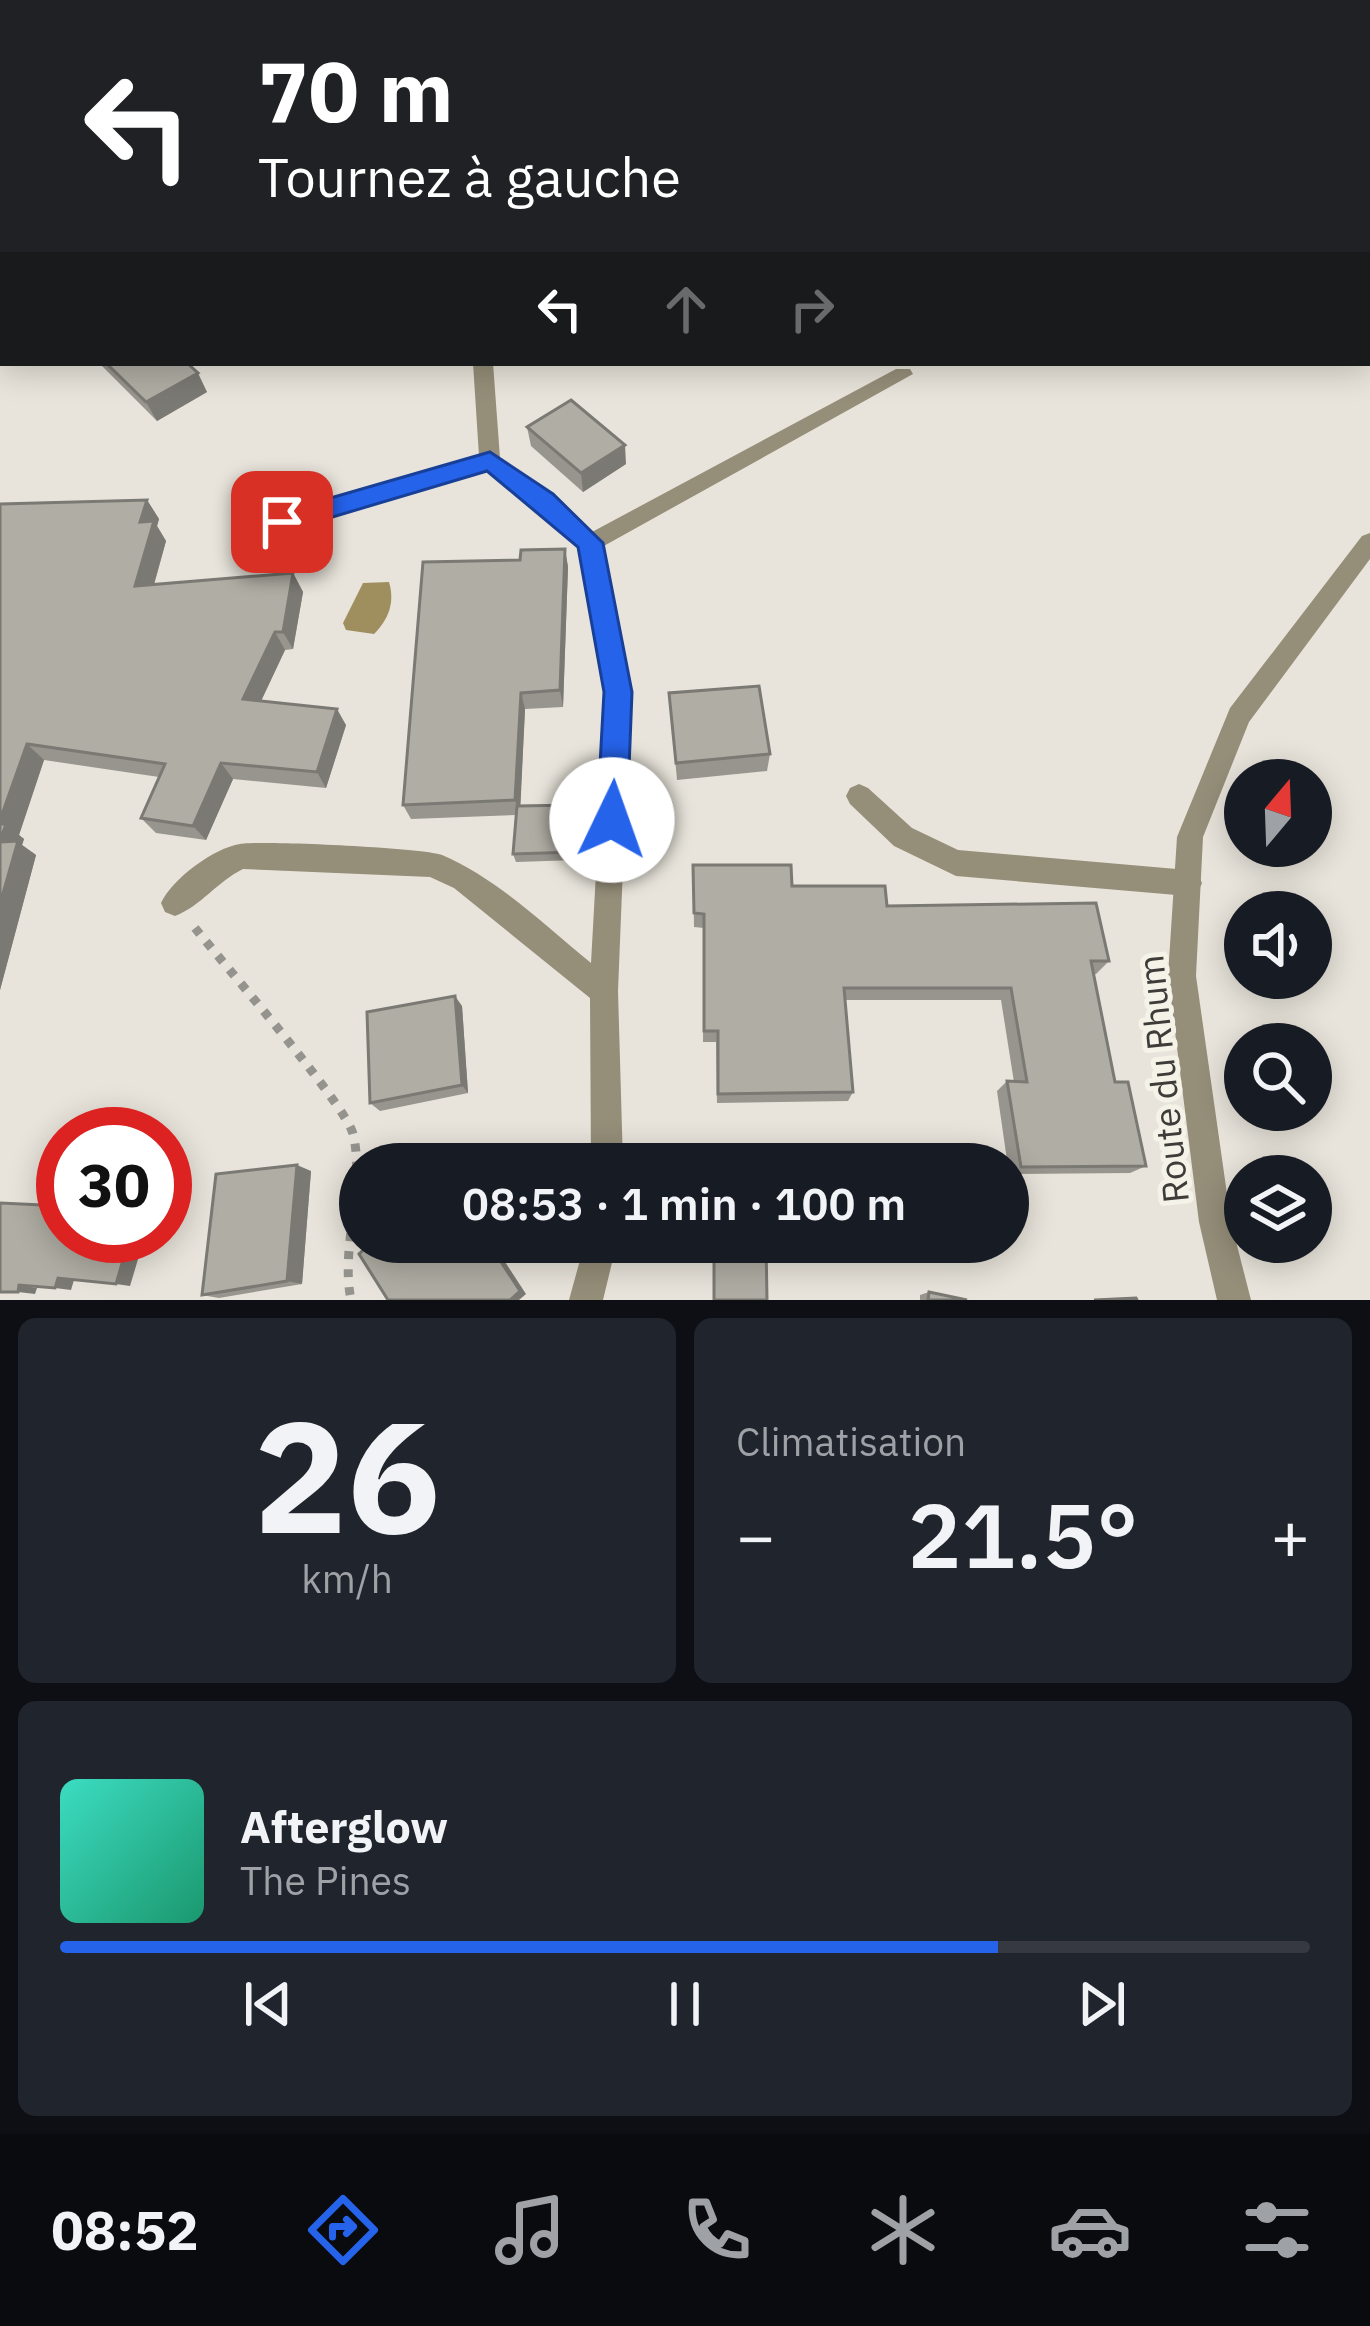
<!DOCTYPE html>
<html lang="fr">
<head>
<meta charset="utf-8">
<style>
	body { margin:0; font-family:"IBM Plex Sans",sans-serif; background:#20242c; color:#f1f3f6; height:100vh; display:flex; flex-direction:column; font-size:45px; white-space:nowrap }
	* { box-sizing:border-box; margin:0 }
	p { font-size:39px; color:#9ea1a6 }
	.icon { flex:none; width:66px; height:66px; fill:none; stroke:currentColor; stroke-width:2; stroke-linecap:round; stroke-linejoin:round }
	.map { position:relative; height:1300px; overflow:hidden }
	.drawer { display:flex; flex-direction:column; gap:18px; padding:18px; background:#0d0f14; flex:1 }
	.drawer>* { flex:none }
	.banner { position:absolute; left:0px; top:0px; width:1371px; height:366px; box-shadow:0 6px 30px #0003; background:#202124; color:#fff; overflow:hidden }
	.needle { width:78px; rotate:19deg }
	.tools { position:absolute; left:1224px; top:759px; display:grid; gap:24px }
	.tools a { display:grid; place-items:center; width:108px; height:108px; border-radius:50%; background:#171b24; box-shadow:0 6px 30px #0003; font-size:60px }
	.speed { position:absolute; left:36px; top:1107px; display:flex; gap:24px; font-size:60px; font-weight:700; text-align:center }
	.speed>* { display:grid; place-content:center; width:156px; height:156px; border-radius:50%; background:#171b24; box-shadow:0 6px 30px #0003; line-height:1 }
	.speed .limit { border:18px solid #d22; background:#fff; color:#111 }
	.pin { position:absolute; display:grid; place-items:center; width:102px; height:102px; color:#fff; margin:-51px; border-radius:24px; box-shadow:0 6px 18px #0006 }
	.me { position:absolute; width:132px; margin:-66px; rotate:3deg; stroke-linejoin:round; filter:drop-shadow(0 0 9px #0008) }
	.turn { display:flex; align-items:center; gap:42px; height:252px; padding:0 60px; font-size:54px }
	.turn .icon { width:156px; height:156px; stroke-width:2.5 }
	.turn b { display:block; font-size:84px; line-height:102px }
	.lanes { display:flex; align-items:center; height:114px; padding:0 60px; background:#0003; justify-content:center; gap:60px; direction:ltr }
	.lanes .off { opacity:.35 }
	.big { font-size:90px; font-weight:600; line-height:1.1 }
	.drawer .tile { flex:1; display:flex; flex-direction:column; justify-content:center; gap:18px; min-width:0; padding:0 42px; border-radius:18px; background:#20242c }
	.drawer .dial { align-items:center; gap:0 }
	.dial b { font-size:156px; line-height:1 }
	.song { display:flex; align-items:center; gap:36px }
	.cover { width:144px; height:144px; border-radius:18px; background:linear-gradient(135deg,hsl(170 70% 55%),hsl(160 70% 35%)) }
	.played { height:12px; border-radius:6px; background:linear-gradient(90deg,#2563eb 75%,#363941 75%) }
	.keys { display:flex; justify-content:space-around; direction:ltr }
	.heat { display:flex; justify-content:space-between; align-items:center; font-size:66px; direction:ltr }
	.drawer .tiles { flex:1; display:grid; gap:18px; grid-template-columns:1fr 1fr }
	.tile:last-child { grid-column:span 2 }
	.trip { position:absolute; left:339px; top:1143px; width:690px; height:120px; border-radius:60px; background:#171b24; box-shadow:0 6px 30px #0003; font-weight:600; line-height:120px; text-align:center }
	.dock { display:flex; height:192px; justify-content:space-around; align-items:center; background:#090b0e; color:#9ea1a6 }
	.dock .icon { width:84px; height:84px }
	.dock .selected { color:#2563eb }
	.dock b { font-size:54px; color:#f1f3f6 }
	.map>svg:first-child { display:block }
</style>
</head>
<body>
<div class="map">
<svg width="1370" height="1300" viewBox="0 0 1370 1300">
	<rect width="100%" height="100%" fill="#e8e4db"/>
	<polygon fill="#d4c79f" points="953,0 1370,0 1370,341 1368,3"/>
	<path fill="#a08f5e" d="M389,582C395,602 389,619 374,634L346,630L343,623L363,583Z"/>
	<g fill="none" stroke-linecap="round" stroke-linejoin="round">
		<path stroke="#95938d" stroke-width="9" stroke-dasharray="8 10" stroke-linecap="butt" d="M195,928C222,962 346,1105 353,1134C366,1188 340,1245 351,1300"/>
		<g fill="#958e79" fill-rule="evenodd">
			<rect x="455" y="0" width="14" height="3"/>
			<polygon points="749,0 763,0 764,3 750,3"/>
			<polygon points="1206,0 1220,0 1222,3 1208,3"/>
			<polygon points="0,48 3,49 3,61 0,60"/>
			<rect x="1368" y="129" width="2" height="11"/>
			<path d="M473,363H493L500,458L592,532L896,369H910L913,374L602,547L630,692L618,991L623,1164H591L590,998L454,888L430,877L243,869C218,881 201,906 175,916L165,912L161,903C172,879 214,848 240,844C260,840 426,848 442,855C498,879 544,925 591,963L606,692L580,547L487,470L282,531L271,522L282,513L479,456Z"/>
			<polygon points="859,784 868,788 912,828 958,850 1188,870 1198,874 1202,883 1198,892 1188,896 956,876 894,846 850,804 846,796 850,788"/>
			<polygon points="585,1242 617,1242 603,1300 569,1300"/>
		</g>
		<polygon fill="#958e79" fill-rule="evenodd" points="1370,533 1370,559 1249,722 1203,837 1196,976 1231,1222 1251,1300 1217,1300 1199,1222 1168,976 1177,837 1230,708 1362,536"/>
	</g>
	<g fill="#97958d">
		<polygon points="99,363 187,363 207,392 157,421"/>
		<polygon points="527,427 626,464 583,492 531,446"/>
		<polygon points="147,500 159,519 157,526 166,541 154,585 293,573 303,592 293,649 285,650 261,701 346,725 326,788 233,779 206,840 156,833 141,818 159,777 44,760 19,835 24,839 22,845 36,855 0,990 0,504"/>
		<polygon points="565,549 568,567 563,707 525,709 520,806 578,814 577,860 516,862 513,854 516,815 411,819 403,805"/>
		<polygon points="669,693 770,754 767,771 677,780"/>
		<polygon points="693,865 887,906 1109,961 1096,974 1093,974 1115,1082 1146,1166 1130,1173 1009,1174 997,1091 1007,1081 1014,1082 1001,1000 845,1000 853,1092 848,1101 717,1103 716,1042 703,1042 704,928 694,927"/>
		<polygon points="462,1006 468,1093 380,1111 370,1103"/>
		<polygon points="311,1171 302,1284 219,1298 202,1295"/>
		<polygon points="929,1292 967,1300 920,1300 920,1295"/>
	</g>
	<g fill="#7b7973">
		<polygon points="198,373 207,392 157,421 146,402"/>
		<polygon points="625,445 626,464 583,492 581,473"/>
		<polygon points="147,500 159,519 157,526 166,541 148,605 135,586 140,522"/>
		<polygon points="565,549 568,567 563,707 560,690"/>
		<polygon points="293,573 303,592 293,649 283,632"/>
		<polygon points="275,632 285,650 254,716 243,699"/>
		<polygon points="521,693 525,709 520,815 515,800"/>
		<polygon points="337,709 346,725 326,788 317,772"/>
		<polygon points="27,744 44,760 19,835 24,839 22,845 36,855 0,990 0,820"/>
		<polygon points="221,763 233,779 206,840 193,826"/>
		<polygon points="455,996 462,1006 468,1093 462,1085"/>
		<polygon points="297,1165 311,1171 302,1284 287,1281"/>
		<polygon points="130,1236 145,1236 130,1286 116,1284"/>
		<polygon points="488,1242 492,1242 526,1294 519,1300 510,1300"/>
		<polygon points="58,1278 74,1280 71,1290 55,1288"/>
		<polygon points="19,1285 37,1288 35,1294 18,1292"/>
	</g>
	<g fill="#b0ada4" stroke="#7b7973" stroke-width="3">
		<polygon points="832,0 909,0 910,3 833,3"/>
		<polygon points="106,363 187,363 198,373 146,402"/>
		<polygon points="571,400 625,445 581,473 527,427"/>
		<polygon points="147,500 140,522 154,521 135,586 293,573 283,632 275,632 243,699 337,709 317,772 221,763 193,826 141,818 165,764 27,744 0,820 0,504"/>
		<polygon points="565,549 560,690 521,693 515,800 403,805 423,562 520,560 521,550"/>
		<polygon points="759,686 770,754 676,763 669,693"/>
		<polygon points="576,805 575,852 513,854 517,806"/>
		<polygon points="0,824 6,824 0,841"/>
		<polygon points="18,841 0,904 0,842"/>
		<polygon points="693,865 791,865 792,886 885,886 887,906 1096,903 1109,961 1091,961 1115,1082 1128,1082 1146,1166 1021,1167 1007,1081 1027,1082 1011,988 844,988 853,1092 718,1094 718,1031 704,1031 704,914 694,913"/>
		<polygon points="455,996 462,1085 370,1103 367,1012"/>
		<polygon points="297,1165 287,1281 202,1295 216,1174"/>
		<polygon points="0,1203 63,1206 63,1236 130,1236 116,1284 58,1278 55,1288 19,1285 18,1292 0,1292"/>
		<polygon points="372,1242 488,1242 520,1291 510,1300 388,1300 359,1254"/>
		<polygon points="714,1242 766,1242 767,1300 714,1300"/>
		<polygon points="929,1292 967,1300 928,1300"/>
		<polygon points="1136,1298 1137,1300 1094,1300"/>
	</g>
	<polygon fill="#2563eb" stroke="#184099" stroke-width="3" points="490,452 553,494 603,543 632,692 627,820 623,830 612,834 602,830 597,820 604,692 578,547 487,471 282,532 269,522 282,512"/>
	<g text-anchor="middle" stroke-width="10" stroke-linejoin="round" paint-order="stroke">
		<g font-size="36" fill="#3d3c39" stroke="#f5f2e8">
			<text transform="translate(1163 1079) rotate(-96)" y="13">Route du Rhum</text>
		</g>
	</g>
</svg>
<div class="tools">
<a><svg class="needle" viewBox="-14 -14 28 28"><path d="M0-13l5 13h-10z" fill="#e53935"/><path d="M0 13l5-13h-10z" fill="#9ea1a6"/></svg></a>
<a><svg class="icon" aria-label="sound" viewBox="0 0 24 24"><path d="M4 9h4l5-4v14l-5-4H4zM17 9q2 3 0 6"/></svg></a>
<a><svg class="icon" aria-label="search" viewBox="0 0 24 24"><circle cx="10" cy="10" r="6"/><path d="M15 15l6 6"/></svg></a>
<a><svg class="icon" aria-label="layers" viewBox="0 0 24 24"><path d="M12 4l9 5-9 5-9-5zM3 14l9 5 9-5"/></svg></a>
</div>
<div class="speed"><div class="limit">30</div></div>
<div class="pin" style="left:282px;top:522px;background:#d93025"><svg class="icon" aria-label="arrive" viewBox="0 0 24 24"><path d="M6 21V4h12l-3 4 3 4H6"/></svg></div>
<svg class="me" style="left:612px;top:820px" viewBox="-20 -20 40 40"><circle r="19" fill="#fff"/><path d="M0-13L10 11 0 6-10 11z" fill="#2563eb"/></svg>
<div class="trip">08:53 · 1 min · 100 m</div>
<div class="banner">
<div class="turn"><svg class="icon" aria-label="left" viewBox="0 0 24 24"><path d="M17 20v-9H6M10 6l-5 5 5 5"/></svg><div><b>70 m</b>Tournez à gauche</div></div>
<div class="lanes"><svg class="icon" aria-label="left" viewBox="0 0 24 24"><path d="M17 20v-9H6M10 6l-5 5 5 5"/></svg><svg class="icon off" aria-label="ahead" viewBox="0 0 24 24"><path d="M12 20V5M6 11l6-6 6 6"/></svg><svg class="icon off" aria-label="right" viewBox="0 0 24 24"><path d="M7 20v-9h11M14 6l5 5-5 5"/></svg></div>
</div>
</div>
<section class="drawer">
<div class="tiles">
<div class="tile dial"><b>26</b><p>km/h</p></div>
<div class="tile"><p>Climatisation</p>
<div class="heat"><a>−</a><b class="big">21.5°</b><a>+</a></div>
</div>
<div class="tile">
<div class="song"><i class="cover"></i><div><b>Afterglow</b><p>The Pines</p></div></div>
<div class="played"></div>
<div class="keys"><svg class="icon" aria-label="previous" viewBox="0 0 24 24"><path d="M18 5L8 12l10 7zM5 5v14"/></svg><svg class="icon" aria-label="pause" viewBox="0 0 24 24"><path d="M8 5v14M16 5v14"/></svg><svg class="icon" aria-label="next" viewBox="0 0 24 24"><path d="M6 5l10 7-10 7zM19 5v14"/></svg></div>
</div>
</div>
</section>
<nav class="dock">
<b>08:52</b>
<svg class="icon selected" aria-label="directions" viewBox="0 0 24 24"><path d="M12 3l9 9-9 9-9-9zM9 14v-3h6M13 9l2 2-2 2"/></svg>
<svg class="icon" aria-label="music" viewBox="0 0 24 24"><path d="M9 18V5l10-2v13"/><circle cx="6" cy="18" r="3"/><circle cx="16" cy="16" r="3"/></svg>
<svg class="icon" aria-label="phone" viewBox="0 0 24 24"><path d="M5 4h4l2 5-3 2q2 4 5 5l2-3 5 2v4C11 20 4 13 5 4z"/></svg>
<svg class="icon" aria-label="climate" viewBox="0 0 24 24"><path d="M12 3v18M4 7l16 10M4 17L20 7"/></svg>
<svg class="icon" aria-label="car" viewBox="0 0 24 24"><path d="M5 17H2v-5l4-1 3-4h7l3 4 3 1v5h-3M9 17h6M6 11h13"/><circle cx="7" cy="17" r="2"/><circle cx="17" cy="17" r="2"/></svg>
<svg class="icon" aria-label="filters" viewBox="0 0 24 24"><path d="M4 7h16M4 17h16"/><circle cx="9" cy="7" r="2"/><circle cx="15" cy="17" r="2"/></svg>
</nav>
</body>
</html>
